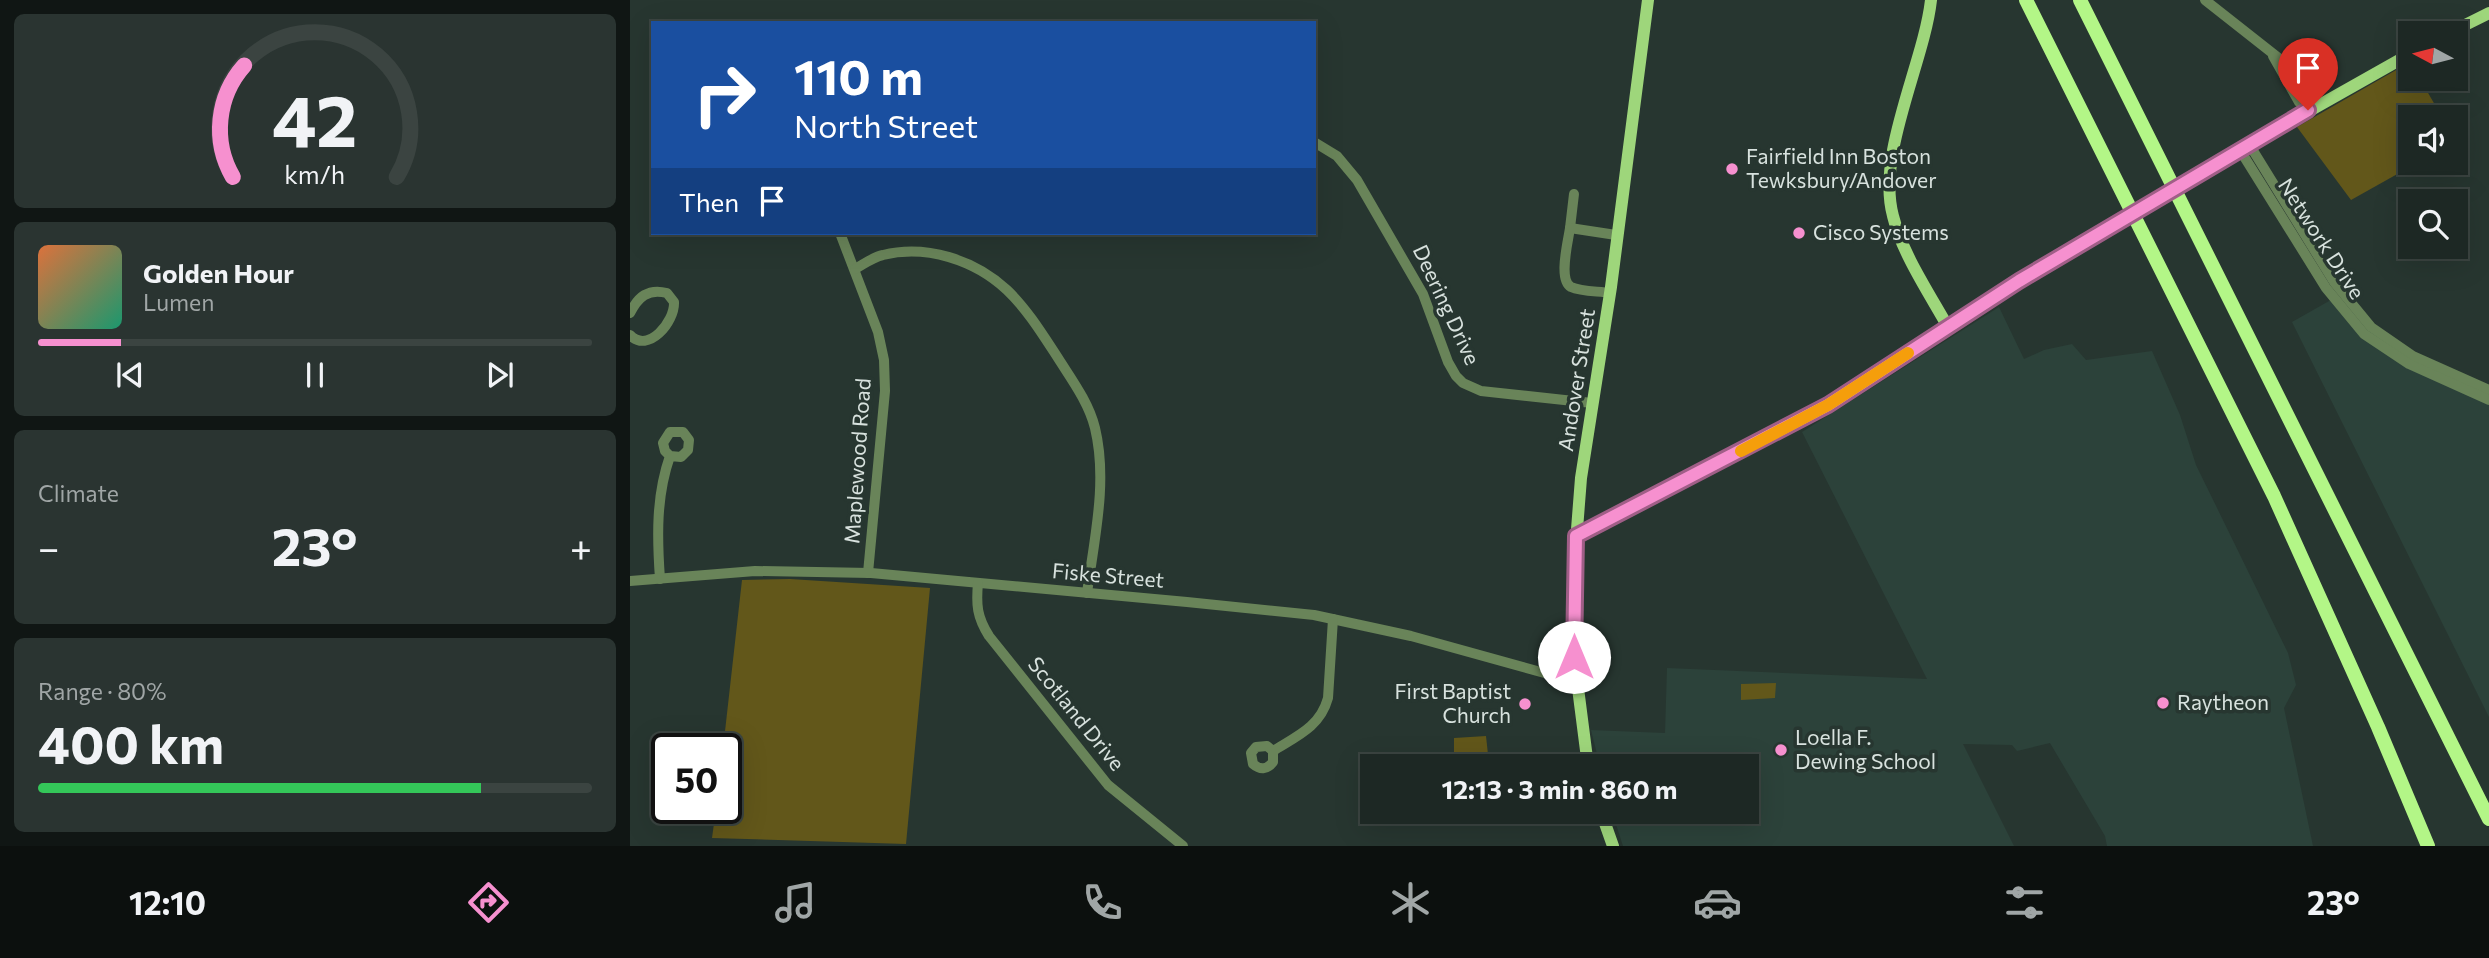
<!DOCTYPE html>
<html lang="en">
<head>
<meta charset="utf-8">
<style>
	body { margin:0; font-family:Commissioner,sans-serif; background:#2a3431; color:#f1f3f6; height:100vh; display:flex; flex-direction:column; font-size:26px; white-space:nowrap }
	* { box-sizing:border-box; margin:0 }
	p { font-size:23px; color:#a0a6a6 }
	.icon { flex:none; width:38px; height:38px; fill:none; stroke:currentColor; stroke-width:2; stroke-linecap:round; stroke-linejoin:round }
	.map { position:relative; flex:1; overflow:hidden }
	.panel { display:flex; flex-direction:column; gap:14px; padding:14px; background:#101614; width:630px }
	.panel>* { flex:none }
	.guide { position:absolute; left:21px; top:21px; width:665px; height:214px; border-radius:0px; box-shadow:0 7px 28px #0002,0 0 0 2px #3b4441; background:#1a4fa0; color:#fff; overflow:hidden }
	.needle { width:46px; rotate:277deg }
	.fabs { position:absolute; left:1768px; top:21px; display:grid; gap:14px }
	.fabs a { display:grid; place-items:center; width:70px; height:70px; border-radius:0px; background:#1d2824; box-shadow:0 7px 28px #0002,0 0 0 2px #3b4441; font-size:35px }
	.speed { position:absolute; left:21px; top:733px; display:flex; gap:14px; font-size:35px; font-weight:700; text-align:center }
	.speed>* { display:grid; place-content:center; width:91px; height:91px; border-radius:50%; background:#1d2824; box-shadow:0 7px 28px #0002,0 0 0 2px #3b4441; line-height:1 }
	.speed .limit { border:4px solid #111; border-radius:10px; background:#fff; color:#111 }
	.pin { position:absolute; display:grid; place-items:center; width:60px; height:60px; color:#fff; margin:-72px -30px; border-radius:50% 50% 50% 0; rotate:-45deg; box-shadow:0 0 7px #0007 }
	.pin .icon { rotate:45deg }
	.me { position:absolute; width:77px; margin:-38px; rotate:0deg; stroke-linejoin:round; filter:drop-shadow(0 0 5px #0008) }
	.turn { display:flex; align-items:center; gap:24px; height:147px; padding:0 28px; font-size:32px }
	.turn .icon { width:91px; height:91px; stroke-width:2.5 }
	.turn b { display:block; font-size:49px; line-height:60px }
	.then { display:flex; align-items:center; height:66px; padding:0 28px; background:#0003; gap:14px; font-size:26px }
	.big { font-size:52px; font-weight:700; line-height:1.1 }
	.panel .widget { flex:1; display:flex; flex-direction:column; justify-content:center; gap:10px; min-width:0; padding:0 24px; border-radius:10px; background:#2a3431 }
	.panel .dial { align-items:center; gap:0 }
	.dial svg { height:182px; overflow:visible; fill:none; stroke:#3b4441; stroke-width:7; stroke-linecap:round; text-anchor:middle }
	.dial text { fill:#f1f3f6; stroke:none }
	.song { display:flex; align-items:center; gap:21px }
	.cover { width:84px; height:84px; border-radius:10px; background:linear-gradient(135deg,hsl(20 70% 55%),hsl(160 70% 35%)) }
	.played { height:7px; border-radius:4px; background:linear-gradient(90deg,#f690cf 15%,#3b4441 15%) }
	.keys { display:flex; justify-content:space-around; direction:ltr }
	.heat { display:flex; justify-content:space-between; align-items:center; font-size:38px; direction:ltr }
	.charge { height:10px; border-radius:5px; background:linear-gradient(90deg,#34c759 80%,#3b4441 0) }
	.trip { position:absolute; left:730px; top:754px; width:399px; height:70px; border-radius:0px; background:#1d2824; box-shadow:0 7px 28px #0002,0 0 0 2px #3b4441; font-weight:700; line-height:70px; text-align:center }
	.tab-bar { display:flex; height:112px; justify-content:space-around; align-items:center; background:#0c100e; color:#a0a6a6 }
	.tab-bar .icon { width:49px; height:49px }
	.tab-bar .selected { color:#f690cf }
	.tab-bar b { font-size:32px; color:#f1f3f6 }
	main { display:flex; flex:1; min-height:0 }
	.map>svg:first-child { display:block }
</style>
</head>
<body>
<main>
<section class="panel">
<div class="widget dial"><svg viewBox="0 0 100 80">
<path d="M14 69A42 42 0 1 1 86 69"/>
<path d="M14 69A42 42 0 0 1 19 20" stroke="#f690cf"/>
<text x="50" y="56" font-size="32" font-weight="700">42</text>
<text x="50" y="72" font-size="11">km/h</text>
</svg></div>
<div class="widget">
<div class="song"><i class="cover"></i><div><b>Golden Hour</b><p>Lumen</p></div></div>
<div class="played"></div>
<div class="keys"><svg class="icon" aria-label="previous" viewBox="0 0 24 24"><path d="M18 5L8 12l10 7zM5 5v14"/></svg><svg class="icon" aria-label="pause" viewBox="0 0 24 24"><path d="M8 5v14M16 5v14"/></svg><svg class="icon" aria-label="next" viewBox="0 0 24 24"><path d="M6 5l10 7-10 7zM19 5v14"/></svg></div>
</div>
<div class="widget"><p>Climate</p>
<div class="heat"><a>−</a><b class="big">23°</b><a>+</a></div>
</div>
<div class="widget"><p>Range · 80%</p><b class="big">400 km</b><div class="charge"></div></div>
</section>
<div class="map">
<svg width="1859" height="846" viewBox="0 0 1859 846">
	<rect width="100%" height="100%" fill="#273630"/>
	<g fill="#2c423a">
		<polygon points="1715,292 1747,328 1782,353 1859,386 1859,717 1662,322"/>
		<polygon points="1369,307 1394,359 1414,350 1442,344 1456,360 1522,351 1550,415 1566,465 1658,653 1666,685 1654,708 1683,846 1477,846 1475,836 1420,743 1387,751 1382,745 1333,744 1384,846 993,846 982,812 1116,812 1116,766 970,766 961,730 1035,733 1037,668 1297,679 1172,432"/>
	</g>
	<g fill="#62571a">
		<polygon points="1780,62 1780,79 1790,79 1812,117 1780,117 1780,163 1787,163 1721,200 1667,127"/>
		<polygon points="160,579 300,588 276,844 82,838 86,809 96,808 96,749 93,749 112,580"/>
		<polygon points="1146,683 1145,698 1111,700 1111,684"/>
		<polygon points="856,736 859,764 824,765 824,738"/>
	</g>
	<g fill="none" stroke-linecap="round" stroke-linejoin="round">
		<g stroke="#698459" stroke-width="10">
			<path d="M1575,0L1655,63C1667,77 1676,92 1678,110"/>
			<polyline points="1643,56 1669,102 1678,110"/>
			<polyline points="684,142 707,156 727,180 793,294 818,362 826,376 833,383 851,391 962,403"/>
			<polyline points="1619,144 1704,282 1741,327 1783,356 1859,390"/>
			<polyline points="1610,150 1696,288 1734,334 1779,364 1859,400"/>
			<polyline points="940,228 944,194"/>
			<polyline points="210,233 248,332 254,360 255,391 238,573"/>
			<path d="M225,269C234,264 243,257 253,255C296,244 345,260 377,290C397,309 413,335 428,358C442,380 459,403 465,428C478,482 464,540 457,593"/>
			<path d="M980,293C969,291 952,292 941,287C928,280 938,242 940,228L986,235"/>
			<path d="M0,313C8,297 18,288 37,293L44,302C45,322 18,354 0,335"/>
			<path d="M30,579C27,537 26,496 40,456L35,451L33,443L40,432H53L59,440L58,450L51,457L40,456"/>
			<polyline points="0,581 125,571 241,573 557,602 684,615 781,636 918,674 946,671"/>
			<path d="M348,583C346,605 347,617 359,636L478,785L553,846"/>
			<path d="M643,751V762C637,770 630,770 623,764L621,753L626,747L637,746L643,751C667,736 690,727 698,698L703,619"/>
		</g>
		<g stroke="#9ed67b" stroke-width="12">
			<path d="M1301,0C1294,63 1246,154 1263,216C1272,253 1299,293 1318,327"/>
			<polyline points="1819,33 1859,13"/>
			<polyline points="1555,181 1780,54"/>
			<polyline points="946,536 1198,405 1345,309 1492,218"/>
			<polyline points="958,766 944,657 945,555 951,478 981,287 1018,0"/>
			<polyline points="971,812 983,846"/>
		</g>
		<g stroke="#b3f687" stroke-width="14">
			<polyline points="1396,0 1644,496 1748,727 1798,846"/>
			<polyline points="1450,0 1859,819"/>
		</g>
		<polyline stroke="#9ed67b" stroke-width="12" points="1492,218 1555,181"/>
	</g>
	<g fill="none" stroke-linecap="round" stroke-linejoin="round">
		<g stroke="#a05e87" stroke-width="18">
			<polyline id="route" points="944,657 946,536 1198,405 1389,281 1678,110"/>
		</g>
		<use href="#route" stroke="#f690cf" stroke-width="12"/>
		<polyline stroke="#f59e0b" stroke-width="12" points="1111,451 1198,405 1278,353"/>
	</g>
	<g fill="#f690cf" stroke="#273630" stroke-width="2.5">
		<circle cx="1102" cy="169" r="7"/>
		<circle cx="1169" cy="233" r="7"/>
		<circle cx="1533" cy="703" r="7"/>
		<circle cx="895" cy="704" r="7"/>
		<circle cx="1151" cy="750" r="7"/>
	</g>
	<g text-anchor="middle" stroke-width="7" stroke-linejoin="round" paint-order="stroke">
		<g font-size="21" fill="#d8e2de" stroke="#273630" text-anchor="start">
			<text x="1116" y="164">Fairfield Inn Boston<tspan x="1116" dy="24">Tewksbury/Andover</tspan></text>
			<text x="1183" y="240">Cisco Systems</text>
			<text x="881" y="699" text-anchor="end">First Baptist<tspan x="881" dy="24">Church</tspan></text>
			<text x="1547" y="710">Raytheon</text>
			<text x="1165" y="745">Loella F.<tspan x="1165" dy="24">Dewing School</tspan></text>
		</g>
		<g font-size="21" fill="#d8e2de" stroke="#273630">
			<text transform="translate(1691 239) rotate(57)" y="7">Network Drive</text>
			<text transform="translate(816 305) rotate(65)" y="7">Deering Drive</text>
			<text transform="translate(947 380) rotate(-81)" y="7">Andover Street</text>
			<text transform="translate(228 461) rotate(-86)" y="7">Maplewood Road</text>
			<text transform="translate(478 576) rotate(5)" y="7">Fiske Street</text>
			<text transform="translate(446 714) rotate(51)" y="7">Scotland Drive</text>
		</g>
	</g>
</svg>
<div class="fabs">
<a><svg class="needle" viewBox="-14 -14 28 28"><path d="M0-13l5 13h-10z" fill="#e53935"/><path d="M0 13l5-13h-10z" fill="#a0a6a6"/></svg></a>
<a><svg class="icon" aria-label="sound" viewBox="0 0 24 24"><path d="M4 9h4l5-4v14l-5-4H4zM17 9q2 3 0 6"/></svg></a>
<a><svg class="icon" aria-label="search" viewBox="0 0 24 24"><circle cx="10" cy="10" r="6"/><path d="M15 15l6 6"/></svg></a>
</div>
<div class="speed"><div class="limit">50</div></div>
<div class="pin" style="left:1678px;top:110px;background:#d93025"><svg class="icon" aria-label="arrive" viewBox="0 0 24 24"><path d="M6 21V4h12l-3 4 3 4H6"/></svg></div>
<svg class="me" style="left:944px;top:657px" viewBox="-20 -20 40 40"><circle r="19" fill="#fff"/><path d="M0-13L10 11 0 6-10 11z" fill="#f690cf"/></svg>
<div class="trip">12:13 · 3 min · 860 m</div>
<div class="guide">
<div class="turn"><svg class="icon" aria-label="right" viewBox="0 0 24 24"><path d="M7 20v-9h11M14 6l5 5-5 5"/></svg><div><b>110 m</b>North Street</div></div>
<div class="then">Then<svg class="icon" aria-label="arrive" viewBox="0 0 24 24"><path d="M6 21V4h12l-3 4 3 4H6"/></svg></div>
</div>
</div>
</main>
<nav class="tab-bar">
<b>12:10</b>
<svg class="icon selected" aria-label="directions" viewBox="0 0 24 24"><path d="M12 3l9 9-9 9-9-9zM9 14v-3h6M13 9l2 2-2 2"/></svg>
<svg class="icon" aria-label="music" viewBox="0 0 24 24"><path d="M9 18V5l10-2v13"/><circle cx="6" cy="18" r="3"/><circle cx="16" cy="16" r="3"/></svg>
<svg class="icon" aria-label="phone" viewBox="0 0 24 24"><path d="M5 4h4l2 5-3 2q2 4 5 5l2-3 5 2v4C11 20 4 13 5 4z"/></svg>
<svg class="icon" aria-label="climate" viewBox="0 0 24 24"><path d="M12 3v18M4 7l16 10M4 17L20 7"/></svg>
<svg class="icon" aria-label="car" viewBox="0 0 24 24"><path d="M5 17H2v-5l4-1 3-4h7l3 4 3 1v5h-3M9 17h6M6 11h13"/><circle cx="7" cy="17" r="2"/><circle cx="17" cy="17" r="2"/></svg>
<svg class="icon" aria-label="filters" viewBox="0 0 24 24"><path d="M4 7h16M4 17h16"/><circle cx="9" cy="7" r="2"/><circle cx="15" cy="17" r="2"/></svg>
<b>23°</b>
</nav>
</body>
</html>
